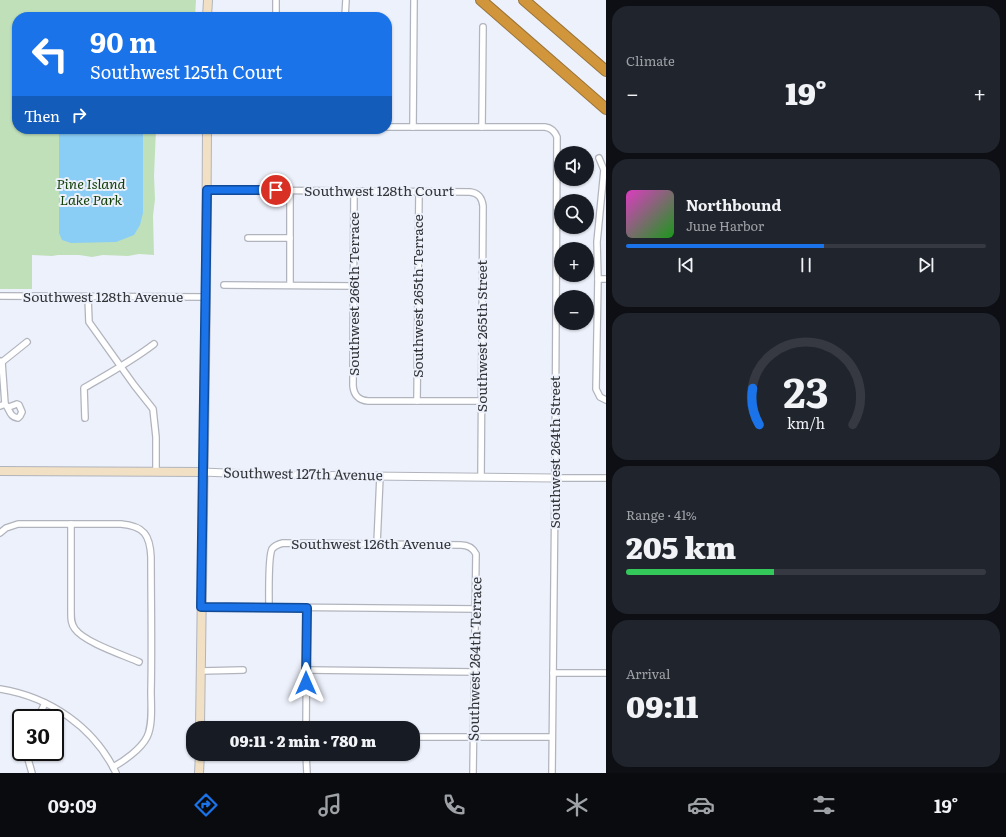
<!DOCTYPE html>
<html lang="en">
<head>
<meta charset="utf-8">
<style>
	body { margin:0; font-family:Literata,serif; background:#20242c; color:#f1f3f6; height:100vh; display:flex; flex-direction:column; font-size:15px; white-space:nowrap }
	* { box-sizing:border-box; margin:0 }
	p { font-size:13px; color:#9ea1a6 }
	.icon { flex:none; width:22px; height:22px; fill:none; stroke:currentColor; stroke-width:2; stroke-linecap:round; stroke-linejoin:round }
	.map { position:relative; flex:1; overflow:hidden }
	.details { display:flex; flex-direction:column; gap:6px; padding:6px; background:#0d0f14; width:400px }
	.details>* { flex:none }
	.top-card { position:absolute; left:12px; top:12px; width:380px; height:122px; border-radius:16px; box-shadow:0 1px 3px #0004; background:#1a73e8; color:#fff; overflow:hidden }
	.buttons { position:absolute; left:554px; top:146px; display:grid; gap:8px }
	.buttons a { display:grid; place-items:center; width:40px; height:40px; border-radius:50%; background:#171b24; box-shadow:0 1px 3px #0004; font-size:20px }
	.speed { position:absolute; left:12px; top:709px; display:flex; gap:8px; font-size:20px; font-weight:700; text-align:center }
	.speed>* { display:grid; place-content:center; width:52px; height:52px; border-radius:50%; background:#171b24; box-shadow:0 1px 3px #0004; line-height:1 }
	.speed .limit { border:2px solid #111; border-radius:6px; background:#fff; color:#111 }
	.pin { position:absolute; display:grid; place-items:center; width:34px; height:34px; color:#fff; margin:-17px; border:2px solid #fff; border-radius:50%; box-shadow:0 1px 4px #0007 }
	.me { position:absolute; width:44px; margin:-22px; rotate:0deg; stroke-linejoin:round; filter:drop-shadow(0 0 3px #0008) }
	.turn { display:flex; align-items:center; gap:14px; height:84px; padding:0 12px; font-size:18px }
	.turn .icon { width:52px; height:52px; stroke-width:2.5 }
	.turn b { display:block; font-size:28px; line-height:34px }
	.then { display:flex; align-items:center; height:38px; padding:0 12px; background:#0003; gap:8px; font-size:15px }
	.big { font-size:30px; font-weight:800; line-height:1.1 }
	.details .tile { flex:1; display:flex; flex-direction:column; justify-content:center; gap:6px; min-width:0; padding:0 14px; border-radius:16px; background:#20242c }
	.details .dial { align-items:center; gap:0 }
	.dial svg { height:104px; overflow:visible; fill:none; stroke:#363941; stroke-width:7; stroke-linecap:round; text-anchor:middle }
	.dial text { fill:#f1f3f6; stroke:none }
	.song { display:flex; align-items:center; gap:12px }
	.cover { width:48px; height:48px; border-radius:6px; background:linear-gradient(135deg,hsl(310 70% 55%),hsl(120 70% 35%)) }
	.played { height:4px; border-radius:2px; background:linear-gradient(90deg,#1a73e8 55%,#363941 55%) }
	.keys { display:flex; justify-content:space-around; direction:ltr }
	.heat { display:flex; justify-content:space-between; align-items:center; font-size:22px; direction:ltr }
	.charge { height:6px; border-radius:3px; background:linear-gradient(90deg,#34c759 41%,#363941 0) }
	.trip { position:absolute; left:186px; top:721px; width:234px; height:40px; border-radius:16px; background:#171b24; box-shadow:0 1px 3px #0004; font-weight:800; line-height:40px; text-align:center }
	.tab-bar { display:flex; height:64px; justify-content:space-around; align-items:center; background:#090b0e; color:#9ea1a6 }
	.tab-bar .icon { width:28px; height:28px }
	.tab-bar .selected { color:#1a73e8 }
	.tab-bar b { font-size:18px; color:#f1f3f6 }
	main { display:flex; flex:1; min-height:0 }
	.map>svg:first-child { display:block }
</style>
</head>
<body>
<main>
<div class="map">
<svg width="606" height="773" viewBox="0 0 606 773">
	<rect width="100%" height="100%" fill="#edf1fb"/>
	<polygon fill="#c0e0ba" points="0,0 196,0 195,17 17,17 17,129 156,129 154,176 155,199 153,216 154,255 139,254 128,256 103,255 92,257 79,255 58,255 52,256 32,255 32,289 0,289"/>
	<polygon fill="#8acdf5" points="59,129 143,129 143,213 140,225 134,235 116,242 71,243 62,240 59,233"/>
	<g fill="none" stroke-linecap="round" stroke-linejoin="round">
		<g stroke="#b1b4bd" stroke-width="8">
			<g id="minor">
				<polyline points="276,17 276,0"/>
				<polyline points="345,17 346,0"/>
				<path d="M387,127H545C552,128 555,132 557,137L555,486L552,773"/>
				<polyline points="413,127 414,0"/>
				<polyline points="482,127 483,27"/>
				<polyline points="599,158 604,170 597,242 598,279 596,389 600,397 606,400"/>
				<path d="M207,190L470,192C479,193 482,198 483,206L481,477"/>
				<path d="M354,191L353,386C354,396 359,400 368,401H482"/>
				<polyline points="248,238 290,238"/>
				<polyline points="598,279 606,279"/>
				<polyline points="224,285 354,286"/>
				<polyline points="290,285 290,190"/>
				<polyline points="0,296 206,297"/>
				<polyline points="88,297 89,322 134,385 153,409 156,437 156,472"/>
				<polyline points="0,361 2,362 5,404"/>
				<polyline points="2,362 27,342"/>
				<polyline points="417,401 419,191"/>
				<path d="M0,406L5,404C10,409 9,417 18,418L20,416L22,412L19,405L17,404L9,407"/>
				<path d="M85,418L84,388C108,374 132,361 154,344"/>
				<polyline points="555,478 606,478"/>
				<path d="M71,524V613C71,619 71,624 75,629C84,642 123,655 139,662"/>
				<path d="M0,533L6,528L18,524H121C144,526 150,535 151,557C151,602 152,647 151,692C151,705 153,725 147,737C141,749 124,761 113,767"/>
				<polyline points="377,544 380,476"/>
				<polyline points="201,607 269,607 476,609"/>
				<path d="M269,607C269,596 268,557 272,549C275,545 279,544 283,543L461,545C468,545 473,548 476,554L473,773"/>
				<polyline points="307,670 475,672"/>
				<polyline points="201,671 243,670"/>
				<polyline points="553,673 606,673"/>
				<path d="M0,689C50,697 94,727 116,773"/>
				<polyline points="38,718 45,703"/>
				<polyline points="306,728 307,608"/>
				<polyline points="413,737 552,737"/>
				<polyline points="26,752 32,773"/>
				<polyline points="306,754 307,773"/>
			</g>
		</g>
		<g stroke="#b1b4bd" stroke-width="9">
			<polyline id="tertiary" points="203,472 277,475 555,478"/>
		</g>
		<g stroke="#b1b4bd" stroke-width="10">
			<g id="secondary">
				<polyline points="207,17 208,0"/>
				<polyline points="0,471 203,472"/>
				<polyline points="200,728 206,297 207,129"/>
				<polyline points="199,773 200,754"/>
			</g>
		</g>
		<g stroke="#99743a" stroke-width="12">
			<g id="motorway">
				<polyline points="481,0 606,109"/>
				<polyline points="524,0 606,71"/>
			</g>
		</g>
		<use href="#minor" stroke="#fff" stroke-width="5.5"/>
		<use href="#tertiary" stroke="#fff" stroke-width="7"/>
		<use href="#secondary" stroke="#f1e0c4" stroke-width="8"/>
		<use href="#motorway" stroke="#d1963b" stroke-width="10"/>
	</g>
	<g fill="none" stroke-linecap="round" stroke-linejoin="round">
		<g stroke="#114b97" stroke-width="10">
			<polyline id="route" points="276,190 207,190 201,607 307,608 306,683"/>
		</g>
		<use href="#route" stroke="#1a73e8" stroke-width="7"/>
	</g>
	<g text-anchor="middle" stroke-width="4" stroke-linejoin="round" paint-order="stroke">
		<g font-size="14" font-style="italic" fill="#103d06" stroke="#edf1fb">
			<text x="91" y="189">Pine Island<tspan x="91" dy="16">Lake Park</tspan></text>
		</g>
		<g font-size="14" fill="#323438" stroke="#edf1fb">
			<text x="379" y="196">Southwest 128th Court</text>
			<text transform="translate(354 294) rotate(-90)" y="5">Southwest 266th Terrace</text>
			<text transform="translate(418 296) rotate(-90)" y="5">Southwest 265th Terrace</text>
			<text x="103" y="302">Southwest 128th Avenue</text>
			<text transform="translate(482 336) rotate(-90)" y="5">Southwest 265th Street</text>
			<text transform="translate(555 452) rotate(-90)" y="5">Southwest 264th Street</text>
			<text transform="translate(303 474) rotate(1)" y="5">Southwest 127th Avenue</text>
			<text x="371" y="549">Southwest 126th Avenue</text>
			<text transform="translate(475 659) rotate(-89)" y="5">Southwest 264th Terrace</text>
		</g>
	</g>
</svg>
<div class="buttons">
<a><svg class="icon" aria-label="sound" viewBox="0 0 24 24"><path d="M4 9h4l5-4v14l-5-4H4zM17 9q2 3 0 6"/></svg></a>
<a><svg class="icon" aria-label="search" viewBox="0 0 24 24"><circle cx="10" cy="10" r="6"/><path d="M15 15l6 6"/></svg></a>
<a>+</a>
<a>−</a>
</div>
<div class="speed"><div class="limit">30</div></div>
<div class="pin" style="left:276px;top:190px;background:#d93025"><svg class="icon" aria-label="arrive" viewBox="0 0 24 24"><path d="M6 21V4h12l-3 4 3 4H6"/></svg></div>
<svg class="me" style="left:306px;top:683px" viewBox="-20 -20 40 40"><path d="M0-17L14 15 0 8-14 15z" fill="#1a73e8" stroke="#fff" stroke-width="4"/></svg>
<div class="trip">09:11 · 2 min · 780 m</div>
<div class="top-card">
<div class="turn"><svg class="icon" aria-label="left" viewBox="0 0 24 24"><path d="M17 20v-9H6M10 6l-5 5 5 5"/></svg><div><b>90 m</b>Southwest 125th Court</div></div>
<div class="then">Then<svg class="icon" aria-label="right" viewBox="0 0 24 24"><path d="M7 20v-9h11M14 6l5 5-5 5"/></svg></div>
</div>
</div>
<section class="details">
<div class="tile"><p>Climate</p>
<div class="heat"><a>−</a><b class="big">19°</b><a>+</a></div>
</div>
<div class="tile">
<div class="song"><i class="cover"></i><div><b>Northbound</b><p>June Harbor</p></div></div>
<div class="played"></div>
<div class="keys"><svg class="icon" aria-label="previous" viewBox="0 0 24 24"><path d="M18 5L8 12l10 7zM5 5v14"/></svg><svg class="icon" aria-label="pause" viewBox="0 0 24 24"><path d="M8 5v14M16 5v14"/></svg><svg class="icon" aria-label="next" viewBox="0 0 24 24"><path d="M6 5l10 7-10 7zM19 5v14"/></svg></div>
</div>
<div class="tile dial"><svg viewBox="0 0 100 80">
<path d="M14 69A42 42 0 1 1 86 69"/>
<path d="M14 69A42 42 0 0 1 9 41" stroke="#1a73e8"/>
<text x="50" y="56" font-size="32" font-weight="700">23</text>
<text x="50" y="72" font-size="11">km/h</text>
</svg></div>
<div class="tile"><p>Range · 41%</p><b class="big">205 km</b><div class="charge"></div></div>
<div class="tile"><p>Arrival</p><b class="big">09:11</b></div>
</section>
</main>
<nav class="tab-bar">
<b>09:09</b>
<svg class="icon selected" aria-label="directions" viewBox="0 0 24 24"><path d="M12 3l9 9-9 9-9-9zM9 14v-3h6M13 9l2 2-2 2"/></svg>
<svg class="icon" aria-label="music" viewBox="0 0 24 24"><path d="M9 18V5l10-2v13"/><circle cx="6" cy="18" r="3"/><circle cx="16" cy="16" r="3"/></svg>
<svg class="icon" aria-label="phone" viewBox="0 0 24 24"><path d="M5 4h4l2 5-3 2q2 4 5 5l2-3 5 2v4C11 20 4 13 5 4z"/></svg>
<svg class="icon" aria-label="climate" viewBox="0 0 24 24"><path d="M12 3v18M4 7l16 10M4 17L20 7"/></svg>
<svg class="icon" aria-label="car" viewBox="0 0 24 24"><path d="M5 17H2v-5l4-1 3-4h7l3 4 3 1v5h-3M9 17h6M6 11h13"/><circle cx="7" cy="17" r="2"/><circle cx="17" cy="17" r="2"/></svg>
<svg class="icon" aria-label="filters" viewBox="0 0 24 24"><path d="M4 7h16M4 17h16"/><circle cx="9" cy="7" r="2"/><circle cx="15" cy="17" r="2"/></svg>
<b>19°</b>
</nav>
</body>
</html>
